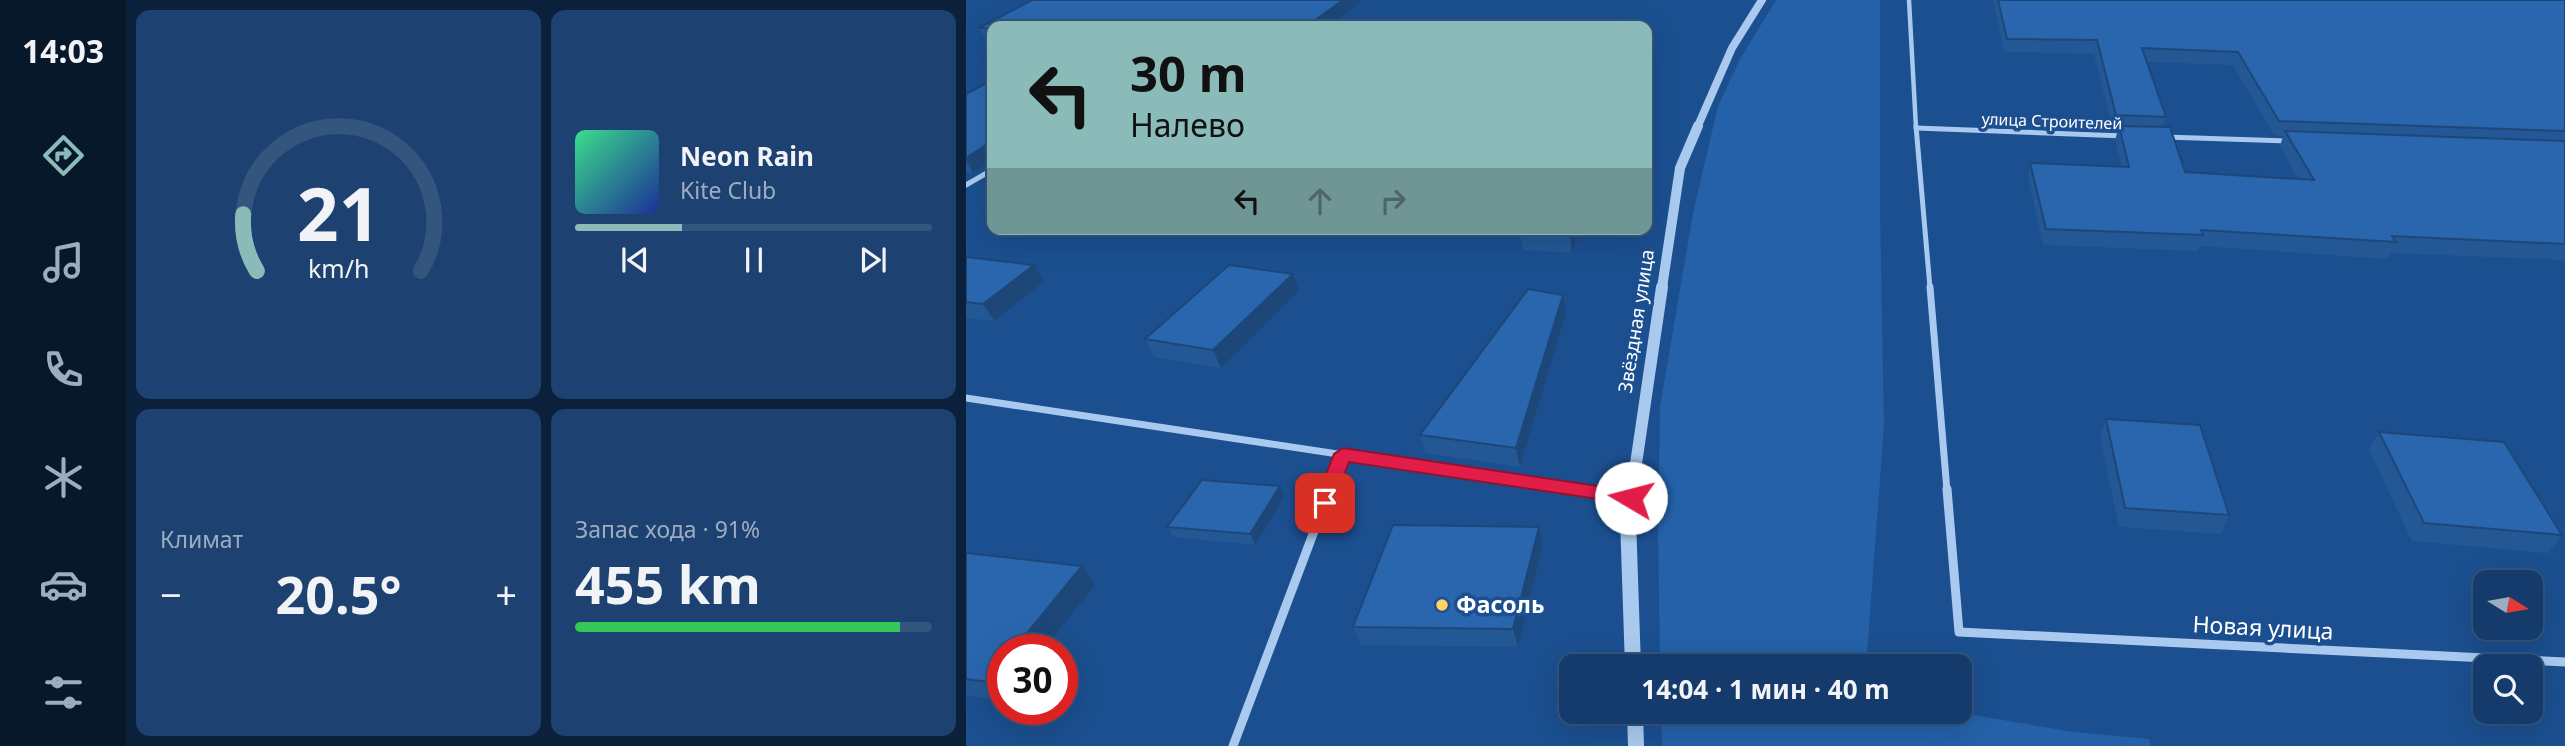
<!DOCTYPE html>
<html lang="ru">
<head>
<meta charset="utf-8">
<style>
	body { margin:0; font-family:"Noto Sans",sans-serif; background:#1d4271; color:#f1f3f6; height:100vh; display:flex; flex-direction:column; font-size:26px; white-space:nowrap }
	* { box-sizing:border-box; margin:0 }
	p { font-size:23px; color:#9dadc1 }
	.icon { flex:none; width:38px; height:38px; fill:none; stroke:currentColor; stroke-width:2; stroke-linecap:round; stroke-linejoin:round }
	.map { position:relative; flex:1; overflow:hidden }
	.side { display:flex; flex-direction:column; gap:10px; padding:10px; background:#0b203b; width:840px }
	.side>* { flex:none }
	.hud { position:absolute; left:21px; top:21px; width:665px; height:214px; border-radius:14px; box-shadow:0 7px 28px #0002,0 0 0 2px #33557e; background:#8bbbb9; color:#111; overflow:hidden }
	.needle { width:46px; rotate:101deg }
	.controls { position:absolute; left:1507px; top:570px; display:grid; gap:14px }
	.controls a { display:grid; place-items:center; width:70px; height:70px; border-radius:14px; background:#143b6b; box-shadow:0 7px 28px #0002,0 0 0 2px #33557e; font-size:35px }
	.speed { position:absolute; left:21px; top:634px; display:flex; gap:14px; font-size:35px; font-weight:700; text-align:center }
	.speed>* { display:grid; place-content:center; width:91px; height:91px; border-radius:50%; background:#143b6b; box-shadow:0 7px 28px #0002,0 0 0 2px #33557e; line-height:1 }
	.speed .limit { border:10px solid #d22; background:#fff; color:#111 }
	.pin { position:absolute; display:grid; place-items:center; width:60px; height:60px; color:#fff; margin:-30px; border-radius:14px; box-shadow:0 4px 10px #0006 }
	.me { position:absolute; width:77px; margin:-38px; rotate:278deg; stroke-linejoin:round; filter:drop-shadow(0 0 5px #0008) }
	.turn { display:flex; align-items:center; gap:24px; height:147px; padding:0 28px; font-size:32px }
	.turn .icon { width:91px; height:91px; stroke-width:2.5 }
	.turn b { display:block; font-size:49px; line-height:60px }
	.lanes { display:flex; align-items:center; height:66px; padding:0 28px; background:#0003; justify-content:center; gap:35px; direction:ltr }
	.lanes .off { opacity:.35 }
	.big { font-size:52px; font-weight:700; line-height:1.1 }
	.side .widget { flex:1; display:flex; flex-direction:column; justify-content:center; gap:10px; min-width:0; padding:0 24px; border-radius:14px; background:#1d4271 }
	.side .dial { align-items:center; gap:0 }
	.dial svg { height:182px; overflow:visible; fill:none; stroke:#33557e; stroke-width:7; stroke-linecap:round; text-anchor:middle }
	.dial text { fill:#f1f3f6; stroke:none }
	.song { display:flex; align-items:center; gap:21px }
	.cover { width:84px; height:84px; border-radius:10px; background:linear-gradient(135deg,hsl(150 70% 55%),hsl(230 70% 35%)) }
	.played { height:7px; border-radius:4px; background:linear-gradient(90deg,#8bbbb9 30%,#33557e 30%) }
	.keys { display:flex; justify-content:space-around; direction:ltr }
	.heat { display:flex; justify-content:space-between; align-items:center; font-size:38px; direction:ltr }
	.charge { height:10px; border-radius:5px; background:linear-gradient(90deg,#34c759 91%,#33557e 0) }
	.side .tiles { flex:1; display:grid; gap:10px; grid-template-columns:repeat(2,1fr) }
	.trip { position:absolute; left:593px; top:654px; width:413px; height:70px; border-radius:14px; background:#143b6b; box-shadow:0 7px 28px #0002,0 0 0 2px #33557e; font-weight:700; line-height:70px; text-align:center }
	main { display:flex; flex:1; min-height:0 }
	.tab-bar { display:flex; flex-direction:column; width:126px; justify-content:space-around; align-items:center; background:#08182b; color:#9dadc1 }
	.tab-bar .icon { width:49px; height:49px }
	.tab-bar .on { color:#8bbbb9 }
	.tab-bar b { font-size:32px; color:#f1f3f6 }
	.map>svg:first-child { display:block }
</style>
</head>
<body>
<main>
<nav class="tab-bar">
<b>14:03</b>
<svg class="icon on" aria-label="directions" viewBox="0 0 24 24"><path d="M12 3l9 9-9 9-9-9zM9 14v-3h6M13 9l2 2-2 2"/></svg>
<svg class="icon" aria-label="music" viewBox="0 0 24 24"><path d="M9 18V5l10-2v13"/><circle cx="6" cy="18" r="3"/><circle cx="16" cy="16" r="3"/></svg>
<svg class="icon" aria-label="phone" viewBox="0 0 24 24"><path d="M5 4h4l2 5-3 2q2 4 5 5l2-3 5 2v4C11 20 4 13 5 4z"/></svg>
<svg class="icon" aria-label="climate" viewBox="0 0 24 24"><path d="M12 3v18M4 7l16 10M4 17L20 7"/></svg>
<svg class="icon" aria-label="car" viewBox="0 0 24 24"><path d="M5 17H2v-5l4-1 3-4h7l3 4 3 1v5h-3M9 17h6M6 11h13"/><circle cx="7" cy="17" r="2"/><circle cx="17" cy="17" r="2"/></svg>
<svg class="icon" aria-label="filters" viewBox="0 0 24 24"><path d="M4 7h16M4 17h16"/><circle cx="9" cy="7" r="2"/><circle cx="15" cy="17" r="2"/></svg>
</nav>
<section class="side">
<div class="tiles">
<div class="widget dial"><svg viewBox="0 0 100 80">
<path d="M14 69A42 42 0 1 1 86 69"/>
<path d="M14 69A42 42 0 0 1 8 44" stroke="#8bbbb9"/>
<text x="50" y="56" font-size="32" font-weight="700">21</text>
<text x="50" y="72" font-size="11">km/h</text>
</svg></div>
<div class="widget">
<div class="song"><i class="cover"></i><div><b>Neon Rain</b><p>Kite Club</p></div></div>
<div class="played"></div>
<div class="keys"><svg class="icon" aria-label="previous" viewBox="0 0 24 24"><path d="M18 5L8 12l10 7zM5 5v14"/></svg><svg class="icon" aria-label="pause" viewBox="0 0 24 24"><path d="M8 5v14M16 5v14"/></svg><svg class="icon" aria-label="next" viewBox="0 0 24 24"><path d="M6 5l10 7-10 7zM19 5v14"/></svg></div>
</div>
<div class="widget"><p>Климат</p>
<div class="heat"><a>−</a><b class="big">20.5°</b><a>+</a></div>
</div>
<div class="widget"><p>Запас хода · 91%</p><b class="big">455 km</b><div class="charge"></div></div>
</div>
</section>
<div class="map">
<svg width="1599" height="746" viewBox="0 0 1599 746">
	<rect width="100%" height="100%" fill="#1b4f8f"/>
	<g fill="#2461a8">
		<polygon points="810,0 914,0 914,207 918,426 900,667 694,667 692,529 694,407 727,213 752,106 774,59"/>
		<polygon points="695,712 989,712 1108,732 1183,739 1185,746 696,746"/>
	</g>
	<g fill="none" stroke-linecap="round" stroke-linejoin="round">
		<polyline stroke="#a9c9ee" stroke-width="4.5" points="943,0 950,128"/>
		<g stroke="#a9c9ee" stroke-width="5">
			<polyline points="950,126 964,288"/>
			<polyline points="950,128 1159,136"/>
			<polyline points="1199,137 1324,141"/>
			<polyline points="0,185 26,170"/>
		</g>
		<g stroke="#a9c9ee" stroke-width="7">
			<polyline points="964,287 981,491"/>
			<polyline points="0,398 617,491"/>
			<polyline points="363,491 377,454"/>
		</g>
		<g stroke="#a9c9ee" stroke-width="9">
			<polyline points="605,489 664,498"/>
			<polyline points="981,489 993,632 1599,662"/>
			<polyline points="267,746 364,489"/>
		</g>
		<polyline stroke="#a9c9ee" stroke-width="8" points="731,128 766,48 796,0"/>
		<polyline stroke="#a9c9ee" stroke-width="10" points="696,288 714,168 732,126"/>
		<polyline stroke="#a9c9ee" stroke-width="12" points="666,491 696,287"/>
		<g stroke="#a9c9ee" stroke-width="16">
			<polyline points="666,489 662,518 667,667"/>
			<polyline points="669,712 670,746"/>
		</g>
	</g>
	<g fill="#245895" fill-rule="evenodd">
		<polygon points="66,0 397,0 362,26 26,26 26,41 20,40 13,28"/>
		<path d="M1027,0H1599V260L1425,253L1422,259L1233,246L1232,251L1077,245L1062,178L1064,163L1156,167L1149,140L1152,130H1147L1128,54L1038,52ZM1181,62L1267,65L1308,135L1317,136L1314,146L1332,179L1219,172L1197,127L1200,117Z"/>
		<polygon points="26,80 26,160 7,173 0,172 0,94"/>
		<polygon points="615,229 606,253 557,250 554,233"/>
		<polygon points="0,257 78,282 28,321 0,318"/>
		<polygon points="333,291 255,368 188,357 179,339"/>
		<polygon points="600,313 554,467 459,453 454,435"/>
		<polygon points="1140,419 1263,515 1255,534 1153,527 1134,437"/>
		<polygon points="1413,432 1596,535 1582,553 1446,541 1403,450"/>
		<polygon points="319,496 289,545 207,537 201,527"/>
		<polygon points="577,545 552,647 395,645 387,627"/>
		<polygon points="0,553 116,566 129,585 78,649 37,649 37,700 0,695"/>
	</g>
	<g fill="#1d4779">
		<polygon points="377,0 397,0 362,26 341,26"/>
		<polygon points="26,141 26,160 7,173 0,160 0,158"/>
		<polygon points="607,229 615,229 606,253 604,236"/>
		<polygon points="68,265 78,282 28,321 17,304"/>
		<polygon points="327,274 333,291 255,368 247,350"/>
		<polygon points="597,295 600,313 554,467 550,448"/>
		<polygon points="314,486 319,496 289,545 284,534"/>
		<polygon points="573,527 577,545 552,647 547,629"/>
		<polygon points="116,566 129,585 78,649 48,649"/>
		<polygon points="37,663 37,700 22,682"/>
	</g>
	<g fill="#2a66ad" stroke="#1d4779" stroke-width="2">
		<polygon points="66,0 377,0 341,26 26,26 26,28 13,28"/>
		<polygon points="1032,0 1599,0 1599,131 1313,121 1272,52 1176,48 1200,117 1150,115 1131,40 1041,39"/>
		<polygon points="26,80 26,141 0,158 0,94"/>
		<polygon points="1153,126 1204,127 1219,172 1348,180 1319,131 1599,141 1599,244 1426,236 1430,242 1235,230 1237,235 1080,229 1064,163 1163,167"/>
		<polygon points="556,229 607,229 604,236 554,233"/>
		<polygon points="0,257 68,265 17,304 0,302"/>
		<polygon points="263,265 327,274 247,350 179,339"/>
		<polygon points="562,289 597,295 550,448 454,435"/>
		<polygon points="1140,419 1234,425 1263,515 1159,508"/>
		<polygon points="1413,432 1538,442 1596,535 1458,523"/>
		<polygon points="236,480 314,486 284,534 201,527"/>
		<polygon points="427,525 573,527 547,629 387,627"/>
		<polygon points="0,553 116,566 48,649 37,649 37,663 22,682 0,679"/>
	</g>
	<polygon fill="#e11d48" stroke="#92132f" stroke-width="2" points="377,448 665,491 671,493 674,498 671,502 665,504 383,462 365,508 352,508 349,503 368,454"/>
	<circle fill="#ffd166" stroke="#1b4f8f" stroke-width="2.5" cx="476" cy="605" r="7"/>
	<g text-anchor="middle" stroke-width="7" stroke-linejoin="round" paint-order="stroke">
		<g font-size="16" fill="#fff" stroke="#1b4f8f">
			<text transform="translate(1086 121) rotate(2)" y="6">улица Строителей</text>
		</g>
		<g font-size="19" fill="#fff" stroke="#1b4f8f">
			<text transform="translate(670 321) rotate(-81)" y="7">Звёздная улица</text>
		</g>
		<g font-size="23" font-weight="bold" fill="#fff" stroke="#1b4f8f" text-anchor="start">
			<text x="490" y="613">Фасоль</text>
		</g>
		<g font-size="23" fill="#fff" stroke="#1b4f8f">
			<text transform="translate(1297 628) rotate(3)" y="8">Новая улица</text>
		</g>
	</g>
</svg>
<div class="controls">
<a><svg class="needle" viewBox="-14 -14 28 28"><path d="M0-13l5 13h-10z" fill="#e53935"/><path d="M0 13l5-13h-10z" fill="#9dadc1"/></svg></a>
<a><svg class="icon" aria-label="search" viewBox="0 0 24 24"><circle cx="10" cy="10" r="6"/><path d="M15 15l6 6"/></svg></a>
</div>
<div class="speed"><div class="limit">30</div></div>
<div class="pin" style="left:359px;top:503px;background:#d93025"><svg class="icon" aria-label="arrive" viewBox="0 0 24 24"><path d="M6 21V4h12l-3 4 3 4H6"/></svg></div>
<svg class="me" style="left:665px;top:498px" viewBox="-20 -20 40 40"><circle r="19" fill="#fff"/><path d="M0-13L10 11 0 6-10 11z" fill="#e11d48"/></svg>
<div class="trip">14:04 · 1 мин · 40 m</div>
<div class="hud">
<div class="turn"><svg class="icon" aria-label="left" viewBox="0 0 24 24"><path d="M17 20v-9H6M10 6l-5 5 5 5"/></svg><div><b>30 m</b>Налево</div></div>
<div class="lanes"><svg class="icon" aria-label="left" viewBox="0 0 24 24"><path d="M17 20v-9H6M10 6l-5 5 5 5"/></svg><svg class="icon off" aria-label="ahead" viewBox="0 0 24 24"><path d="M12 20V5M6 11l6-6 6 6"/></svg><svg class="icon off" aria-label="right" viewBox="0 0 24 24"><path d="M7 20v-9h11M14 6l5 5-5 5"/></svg></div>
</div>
</div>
</main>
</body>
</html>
